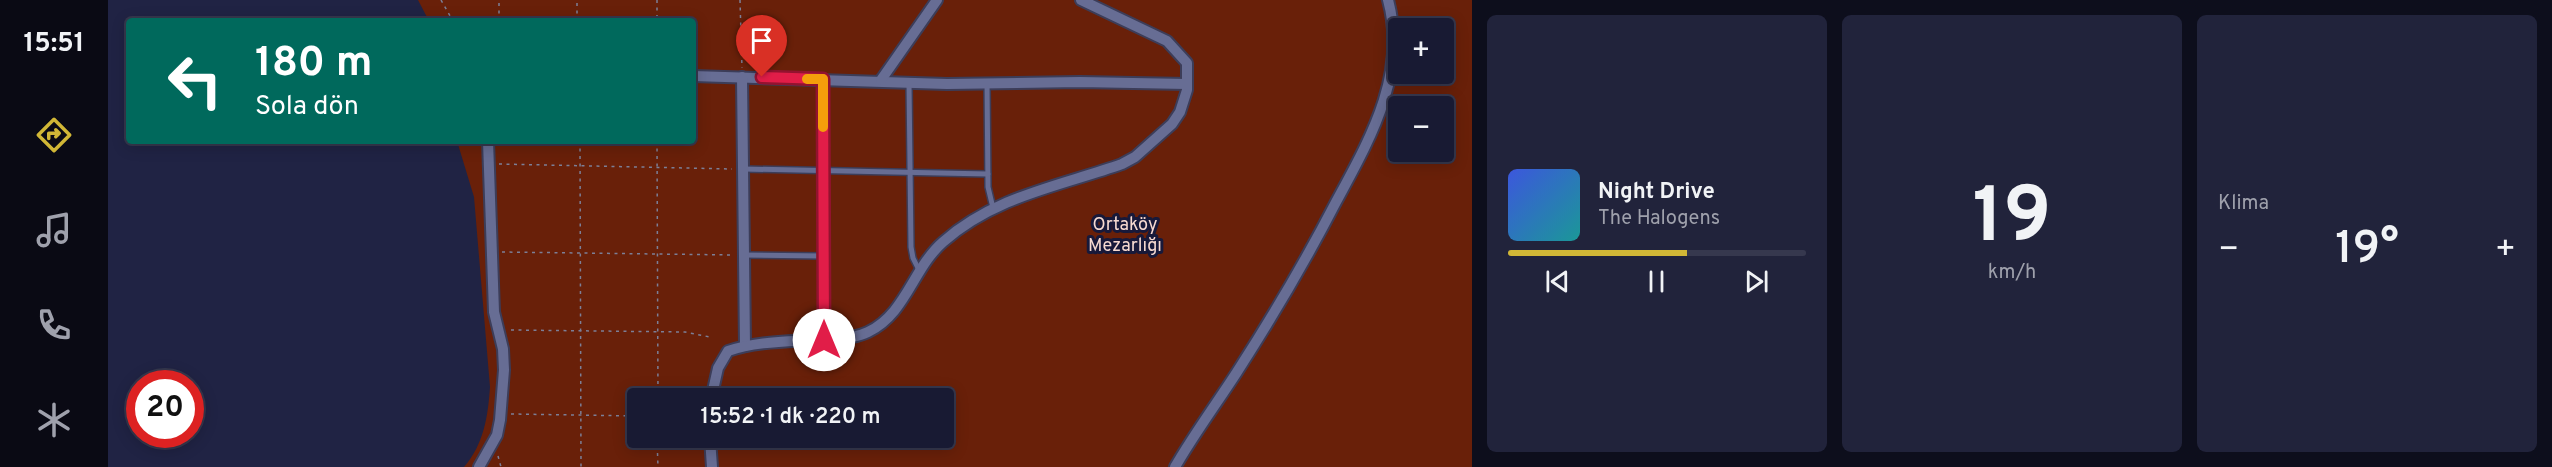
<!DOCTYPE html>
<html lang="tr">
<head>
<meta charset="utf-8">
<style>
	body { margin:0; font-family:Overpass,sans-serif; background:#21233b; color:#f1f3f6; height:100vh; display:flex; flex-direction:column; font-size:22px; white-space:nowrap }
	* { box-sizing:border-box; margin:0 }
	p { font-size:20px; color:#9fa1ac }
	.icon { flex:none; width:33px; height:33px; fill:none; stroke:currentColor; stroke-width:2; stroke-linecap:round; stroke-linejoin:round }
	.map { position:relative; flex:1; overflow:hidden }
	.details { display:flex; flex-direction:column; gap:15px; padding:15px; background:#0d0e1c; width:1080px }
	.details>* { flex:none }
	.top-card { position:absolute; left:18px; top:18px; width:570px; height:126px; border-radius:6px; box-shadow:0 3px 15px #0003,0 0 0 2px #36384e; background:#00695c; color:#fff; overflow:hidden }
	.fabs { position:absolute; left:1280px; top:18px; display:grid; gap:12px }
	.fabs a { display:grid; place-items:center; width:66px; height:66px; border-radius:6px; background:#181a33; box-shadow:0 3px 15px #0003,0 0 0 2px #36384e; font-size:30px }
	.speed { position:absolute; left:18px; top:370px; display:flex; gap:12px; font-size:30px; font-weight:700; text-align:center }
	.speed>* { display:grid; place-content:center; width:78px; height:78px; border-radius:50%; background:#181a33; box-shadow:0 3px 15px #0003,0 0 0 2px #36384e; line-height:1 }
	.speed .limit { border:9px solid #d22; background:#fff; color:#111 }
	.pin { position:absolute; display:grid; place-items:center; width:51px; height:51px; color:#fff; margin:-62px -26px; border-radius:50% 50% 50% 0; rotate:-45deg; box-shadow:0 0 6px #0007 }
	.pin .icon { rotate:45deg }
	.me { position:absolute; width:66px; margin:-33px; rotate:0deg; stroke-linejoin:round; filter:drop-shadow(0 0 4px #0008) }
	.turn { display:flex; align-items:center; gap:21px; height:126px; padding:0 30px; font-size:27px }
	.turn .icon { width:78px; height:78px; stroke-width:2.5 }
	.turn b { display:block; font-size:42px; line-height:51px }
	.big { font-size:45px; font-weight:600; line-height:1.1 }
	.details .card { flex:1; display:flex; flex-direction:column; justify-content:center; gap:9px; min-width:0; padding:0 21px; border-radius:9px; background:#21233b }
	.details .dial { align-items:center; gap:0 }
	.dial b { font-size:78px; line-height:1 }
	.song { display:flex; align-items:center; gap:18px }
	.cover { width:72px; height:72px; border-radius:9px; background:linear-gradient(135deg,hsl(230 70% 55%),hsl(180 70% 35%)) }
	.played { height:6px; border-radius:3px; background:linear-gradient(90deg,#d1b736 60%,#36384e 60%) }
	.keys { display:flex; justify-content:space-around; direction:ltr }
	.heat { display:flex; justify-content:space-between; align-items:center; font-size:33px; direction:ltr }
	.details .tiles { flex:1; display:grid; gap:15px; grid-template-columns:repeat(3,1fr) }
	.trip { position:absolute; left:519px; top:388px; width:327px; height:60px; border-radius:6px; background:#181a33; box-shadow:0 3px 15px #0003,0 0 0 2px #36384e; font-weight:600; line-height:60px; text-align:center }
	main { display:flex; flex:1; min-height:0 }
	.tab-bar { display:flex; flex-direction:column; width:108px; justify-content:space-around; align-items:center; background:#0a0a14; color:#9fa1ac }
	.tab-bar .icon { width:42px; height:42px }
	.tab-bar .selected { color:#d1b736 }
	.tab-bar b { font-size:27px; color:#f1f3f6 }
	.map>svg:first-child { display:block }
</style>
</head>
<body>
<main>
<nav class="tab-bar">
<b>15:51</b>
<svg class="icon selected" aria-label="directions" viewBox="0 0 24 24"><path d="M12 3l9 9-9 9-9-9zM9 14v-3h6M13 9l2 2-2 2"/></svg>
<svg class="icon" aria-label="music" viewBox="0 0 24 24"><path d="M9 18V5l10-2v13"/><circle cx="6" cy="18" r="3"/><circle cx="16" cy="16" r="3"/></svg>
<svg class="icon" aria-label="phone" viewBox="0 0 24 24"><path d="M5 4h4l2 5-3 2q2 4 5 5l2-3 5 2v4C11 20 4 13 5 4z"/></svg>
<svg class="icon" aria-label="climate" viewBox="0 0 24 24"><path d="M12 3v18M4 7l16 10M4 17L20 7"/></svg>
</nav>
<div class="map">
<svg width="1364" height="467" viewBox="0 0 1364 467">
	<rect width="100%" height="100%" fill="#202344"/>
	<path fill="#692009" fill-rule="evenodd" d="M310,0H1364V467H356C376,444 380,416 382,387L366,197L349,141H585V21H321ZM1290,28H1335V74H1290ZM1290,106H1335V152H1290ZM530,399H836V438H530Z"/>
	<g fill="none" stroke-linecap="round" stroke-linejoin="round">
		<g stroke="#3c3d59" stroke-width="8">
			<g id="service">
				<polyline points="715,80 716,340"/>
				<polyline points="801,83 803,247 805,258 811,270"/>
				<polyline points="879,83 880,187 885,208"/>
				<polyline points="636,169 880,174"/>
				<polyline points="636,255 716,256"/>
			</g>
		</g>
		<g stroke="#3c3d59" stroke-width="14">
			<g id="minor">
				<polyline points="585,76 839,84 972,82 1079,84"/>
				<polyline points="634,77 637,346"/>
				<polyline points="773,80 829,0"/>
				<path d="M603,399L610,368L620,351C651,340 688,342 720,339C734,338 748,338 760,332C798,314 805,268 835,242C887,196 952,186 1014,164L1027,157L1064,124L1072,112L1079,90V63L1059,41L973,0"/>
				<polyline points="602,438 604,467"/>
				<polyline points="371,467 389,435 392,420 396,370 395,349 386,312 380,141"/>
				<path d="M1067,467C1086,434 1109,403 1129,372C1165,316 1198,260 1228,202C1262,139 1300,74 1280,0"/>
			</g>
		</g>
		<g stroke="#7c7f97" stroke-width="1.5" stroke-dasharray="3 4.5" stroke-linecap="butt">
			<polyline points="333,0 345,21"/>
			<polyline points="549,0 549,21"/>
			<polyline points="632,0 634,68"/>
			<polyline points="391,21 391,0"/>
			<polyline points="469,21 469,0"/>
			<polyline points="472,141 473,467"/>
			<polyline points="549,141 550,399"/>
			<polyline points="391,164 624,169"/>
			<polyline points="394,252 626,255"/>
			<polyline points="403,330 577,332 602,337"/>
			<polyline points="403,414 530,416"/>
			<polyline points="549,438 550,467"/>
			<polyline points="390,456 393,467"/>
		</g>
		<use href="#service" stroke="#676d94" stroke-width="5"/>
		<use href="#minor" stroke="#676d94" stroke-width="10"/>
	</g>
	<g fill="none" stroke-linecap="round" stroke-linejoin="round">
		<g stroke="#92132f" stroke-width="15">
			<polyline id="route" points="654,77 715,79 716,340"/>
		</g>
		<use href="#route" stroke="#e11d48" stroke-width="10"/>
		<polyline stroke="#f59e0b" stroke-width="10" points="699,79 715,79 715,127"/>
	</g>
	<g text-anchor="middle" stroke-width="6" stroke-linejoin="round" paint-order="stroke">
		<g font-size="18" fill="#f7dad1" stroke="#17193a">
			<text x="1017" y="230">Ortaköy<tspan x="1017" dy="21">Mezarlığı</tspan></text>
		</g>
	</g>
</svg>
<div class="fabs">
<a>+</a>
<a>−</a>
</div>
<div class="speed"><div class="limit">20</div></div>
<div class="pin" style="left:654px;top:77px;background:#d93025"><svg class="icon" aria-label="arrive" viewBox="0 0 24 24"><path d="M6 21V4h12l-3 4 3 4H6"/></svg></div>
<svg class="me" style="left:716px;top:340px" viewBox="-20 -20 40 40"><circle r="19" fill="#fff"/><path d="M0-13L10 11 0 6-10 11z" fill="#e11d48"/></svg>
<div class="trip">15:52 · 1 dk · 220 m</div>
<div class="top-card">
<div class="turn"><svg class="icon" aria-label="left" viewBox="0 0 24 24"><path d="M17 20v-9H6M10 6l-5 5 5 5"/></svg><div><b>180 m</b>Sola dön</div></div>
</div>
</div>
<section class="details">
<div class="tiles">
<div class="card">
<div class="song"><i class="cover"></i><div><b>Night Drive</b><p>The Halogens</p></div></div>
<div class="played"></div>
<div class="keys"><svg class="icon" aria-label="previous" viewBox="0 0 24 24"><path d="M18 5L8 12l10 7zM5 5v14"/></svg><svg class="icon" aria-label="pause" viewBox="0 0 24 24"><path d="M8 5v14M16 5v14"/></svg><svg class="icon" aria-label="next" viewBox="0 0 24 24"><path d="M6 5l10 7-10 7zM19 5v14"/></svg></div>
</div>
<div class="card dial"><b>19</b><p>km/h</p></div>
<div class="card"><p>Klima</p>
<div class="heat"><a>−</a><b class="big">19°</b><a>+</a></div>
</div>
</div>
</section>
</main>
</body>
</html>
